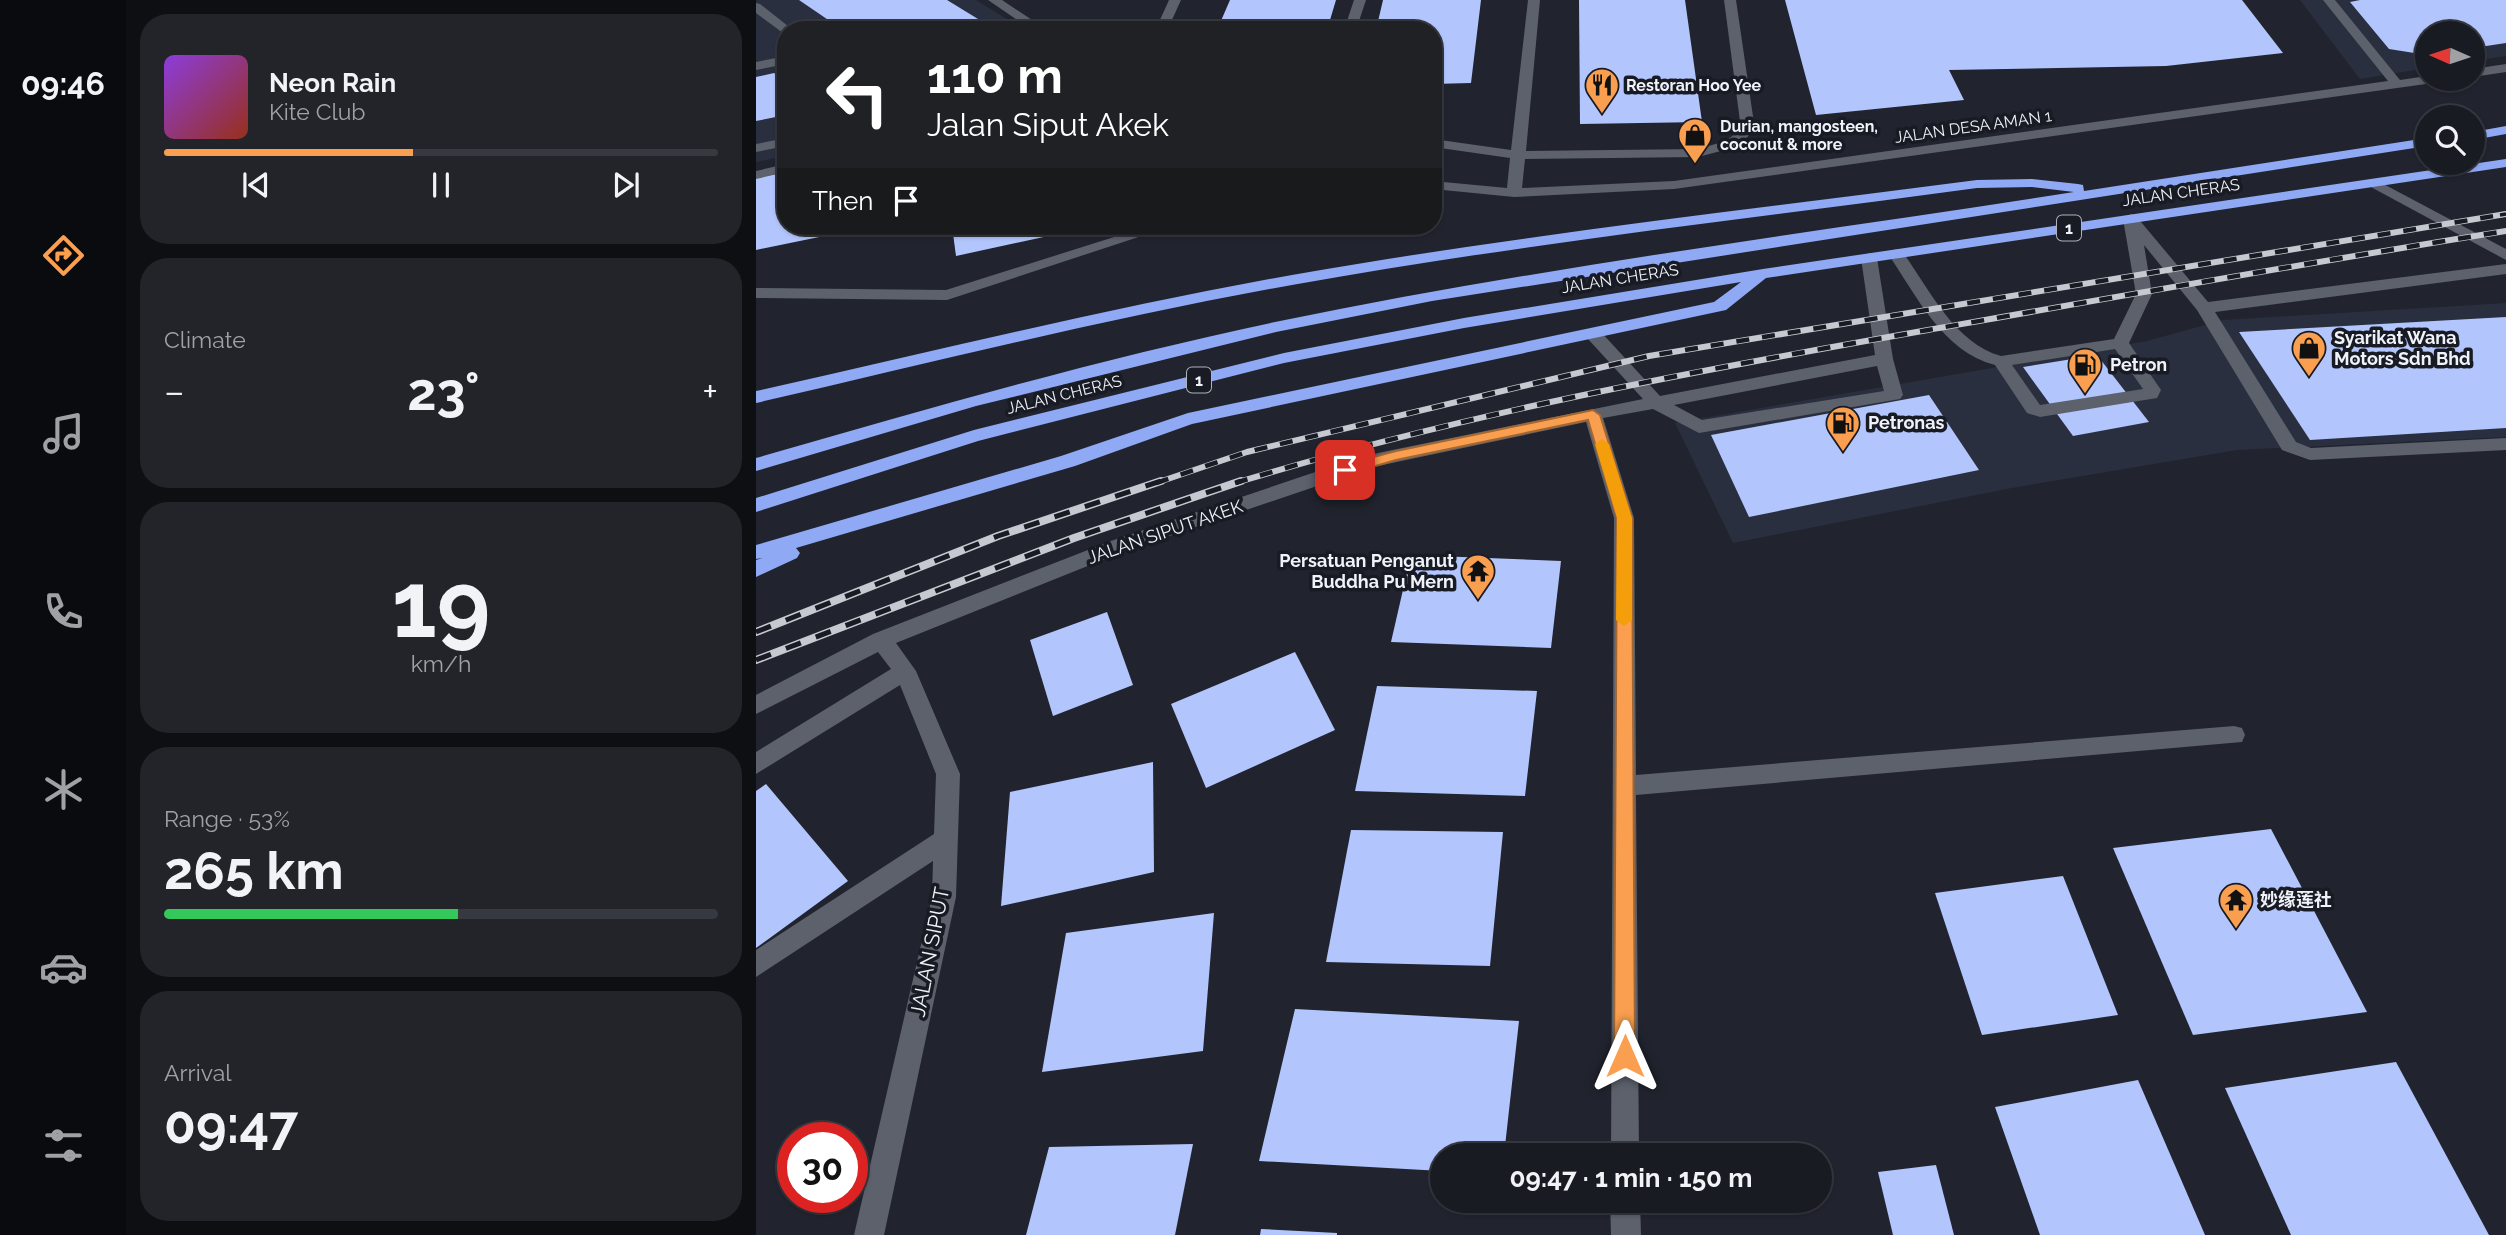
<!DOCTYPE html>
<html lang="en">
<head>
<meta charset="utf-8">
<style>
	body { margin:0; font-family:Raleway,"Noto Sans SC",sans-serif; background:#22242a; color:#f1f3f6; height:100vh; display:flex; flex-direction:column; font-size:26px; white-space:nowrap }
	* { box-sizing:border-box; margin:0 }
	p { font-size:23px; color:#9fa1a5 }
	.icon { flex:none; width:38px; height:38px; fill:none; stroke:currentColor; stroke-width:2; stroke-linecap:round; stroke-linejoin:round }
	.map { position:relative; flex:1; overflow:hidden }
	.details { display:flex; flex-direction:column; gap:14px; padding:14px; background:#0e0f13; width:630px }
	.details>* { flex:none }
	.top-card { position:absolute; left:21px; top:21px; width:665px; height:214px; border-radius:28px; box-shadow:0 2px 5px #0004,0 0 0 2px #373940; background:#202124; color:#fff; overflow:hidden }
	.needle { width:46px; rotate:273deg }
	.controls { position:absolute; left:1659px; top:21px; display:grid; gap:14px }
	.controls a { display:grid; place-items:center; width:70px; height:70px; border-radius:50%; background:#191b22; box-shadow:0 2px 5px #0004,0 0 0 2px #373940; font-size:35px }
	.speed { position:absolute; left:21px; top:1122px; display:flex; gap:14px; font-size:35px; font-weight:700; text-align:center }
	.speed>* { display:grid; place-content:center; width:91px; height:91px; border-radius:50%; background:#191b22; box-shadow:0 2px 5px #0004,0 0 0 2px #373940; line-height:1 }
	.speed .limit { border:10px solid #d22; background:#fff; color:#111 }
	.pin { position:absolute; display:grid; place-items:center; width:60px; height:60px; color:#fff; margin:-30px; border-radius:14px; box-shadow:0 4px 10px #0006 }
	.me { position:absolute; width:77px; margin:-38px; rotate:0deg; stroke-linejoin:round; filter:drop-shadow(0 0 5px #0008) }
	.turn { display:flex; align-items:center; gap:24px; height:147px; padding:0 35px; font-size:32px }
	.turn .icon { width:91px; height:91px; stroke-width:2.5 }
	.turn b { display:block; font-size:49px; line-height:60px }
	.then { display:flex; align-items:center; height:66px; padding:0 35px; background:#0003; gap:14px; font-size:26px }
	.big { font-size:52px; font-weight:700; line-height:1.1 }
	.details .widget { flex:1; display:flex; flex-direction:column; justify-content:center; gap:10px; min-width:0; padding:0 24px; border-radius:28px; background:#22242a }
	.details .dial { align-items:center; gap:0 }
	.dial b { font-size:91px; line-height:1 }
	.song { display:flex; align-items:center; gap:21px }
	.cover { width:84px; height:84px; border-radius:10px; background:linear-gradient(135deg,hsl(270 70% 55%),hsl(10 70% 35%)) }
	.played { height:7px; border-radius:4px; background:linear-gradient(90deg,#fa9f4f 45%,#373940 45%) }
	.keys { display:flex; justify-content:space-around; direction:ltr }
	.heat { display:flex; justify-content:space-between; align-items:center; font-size:38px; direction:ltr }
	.charge { height:10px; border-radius:5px; background:linear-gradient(90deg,#34c759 53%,#373940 0) }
	.trip { position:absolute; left:674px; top:1143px; width:402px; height:70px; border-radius:35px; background:#191b22; box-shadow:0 2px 5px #0004,0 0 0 2px #373940; font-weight:700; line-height:70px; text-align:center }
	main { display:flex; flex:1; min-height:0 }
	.menu { display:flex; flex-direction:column; width:126px; justify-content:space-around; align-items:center; background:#0a0b0e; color:#9fa1a5 }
	.menu .icon { width:49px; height:49px }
	.menu .active { color:#fa9f4f }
	.menu b { font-size:32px; color:#f1f3f6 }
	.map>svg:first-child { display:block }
</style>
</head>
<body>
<main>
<nav class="menu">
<b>09:46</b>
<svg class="icon active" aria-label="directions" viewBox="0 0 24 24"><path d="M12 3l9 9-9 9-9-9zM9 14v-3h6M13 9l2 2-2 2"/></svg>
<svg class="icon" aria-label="music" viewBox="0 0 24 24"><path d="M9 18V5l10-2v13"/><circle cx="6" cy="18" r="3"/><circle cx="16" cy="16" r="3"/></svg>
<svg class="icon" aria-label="phone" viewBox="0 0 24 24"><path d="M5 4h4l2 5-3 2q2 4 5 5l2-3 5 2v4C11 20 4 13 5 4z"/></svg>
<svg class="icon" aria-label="climate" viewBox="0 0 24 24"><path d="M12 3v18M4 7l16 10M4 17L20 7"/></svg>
<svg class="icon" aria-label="car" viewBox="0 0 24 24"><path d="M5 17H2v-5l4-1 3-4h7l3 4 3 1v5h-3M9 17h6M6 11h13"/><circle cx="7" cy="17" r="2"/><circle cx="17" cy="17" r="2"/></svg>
<svg class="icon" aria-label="filters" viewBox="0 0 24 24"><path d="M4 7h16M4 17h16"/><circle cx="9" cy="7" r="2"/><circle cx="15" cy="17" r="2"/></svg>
</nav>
<section class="details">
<div class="widget">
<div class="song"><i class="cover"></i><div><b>Neon Rain</b><p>Kite Club</p></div></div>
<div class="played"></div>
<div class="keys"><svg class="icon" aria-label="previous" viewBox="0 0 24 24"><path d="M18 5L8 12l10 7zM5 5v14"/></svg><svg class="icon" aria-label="pause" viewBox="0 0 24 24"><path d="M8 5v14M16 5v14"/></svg><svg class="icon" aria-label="next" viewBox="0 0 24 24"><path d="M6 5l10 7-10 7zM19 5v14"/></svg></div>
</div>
<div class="widget"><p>Climate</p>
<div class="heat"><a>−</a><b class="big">23°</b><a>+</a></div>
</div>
<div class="widget dial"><b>19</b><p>km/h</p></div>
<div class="widget"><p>Range · 53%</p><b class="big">265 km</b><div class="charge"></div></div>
<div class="widget"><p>Arrival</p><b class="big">09:47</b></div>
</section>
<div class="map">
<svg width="1750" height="1235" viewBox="0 0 1750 1235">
	<rect width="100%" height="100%" fill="#21242e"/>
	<g fill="#292f3e">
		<polygon points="0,0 220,0 269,30 30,30 30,156 0,162"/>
		<polygon points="1544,0 1750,0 1750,56 1717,61 1717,33 1671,33 1671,68 1604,79"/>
		<polygon points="1750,303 1750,437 1481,450 1256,488 977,543 919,423 1391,341 1467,320"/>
	</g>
	<g fill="#b2c6fd">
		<polygon points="43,0 191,0 240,30 87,30"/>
		<polygon points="474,0 580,0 571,30 461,30"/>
		<polygon points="627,0 725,0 715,83 677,84 677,30 620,30"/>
		<polygon points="823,0 929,0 946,122 824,124"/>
		<polygon points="1029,0 1486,0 1527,53 1410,66 1193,70 1208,100 1060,115"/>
		<polygon points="1604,0 1750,0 1750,43 1717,48 1717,33 1671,33 1671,55 1633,49 1594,2"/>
		<polygon points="18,73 30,82 30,115 0,121 0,77"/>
		<polygon points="30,172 30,226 112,227 0,250 0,178"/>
		<polygon points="196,226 334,226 334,227 200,256"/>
		<polygon points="1750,317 1750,428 1554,440 1483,332"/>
		<polygon points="1341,355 1393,422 1317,436 1267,367"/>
		<polygon points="1173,395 1223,470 993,517 955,435"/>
		<polygon points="655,555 805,561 795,648 635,642"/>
		<polygon points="351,612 377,685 297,716 274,640"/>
		<polygon points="539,652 579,730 450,788 415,704"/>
		<polygon points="621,686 781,691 769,796 599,791"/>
		<polygon points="397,762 398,872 245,906 254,792"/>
		<polygon points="10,784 92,881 0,948 0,791"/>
		<polygon points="1515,829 1611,1012 1437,1035 1357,848"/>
		<polygon points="595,830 747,832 734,966 570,962"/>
		<polygon points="1307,876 1362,1015 1226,1035 1179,893"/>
		<polygon points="458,913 447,1051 286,1072 310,933"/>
		<polygon points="539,1009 763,1021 748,1155 686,1155 686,1171 503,1161"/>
		<polygon points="1640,1062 1733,1235 1535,1235 1469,1088"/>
		<polygon points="1382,1080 1449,1235 1284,1235 1239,1107"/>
		<polygon points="437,1144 419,1235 270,1235 293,1147"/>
		<polygon points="1180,1165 1198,1235 1137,1235 1122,1172"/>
		<polygon points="505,1229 581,1233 581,1235 504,1235"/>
	</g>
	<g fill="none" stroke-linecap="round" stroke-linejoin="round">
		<g fill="#5c616c" fill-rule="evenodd">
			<polygon points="232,0 246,0 291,30 276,30"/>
			<polygon points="413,0 425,0 415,22 418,30 406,30 403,22"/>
			<polygon points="598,0 610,0 600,30 588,30"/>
			<polygon points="772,0 784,0 770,151 942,149 970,141 985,129 968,0 980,0 999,130 980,147 942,157 769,159 766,188 918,181 1632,81 1567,0 1579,0 1644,80 1671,76 1671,79 1684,79 1677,83 918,189 758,197 677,189 677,181 751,188 754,158 677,147 677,139 755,150"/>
			<polygon points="0,3 4,4 37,30 27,33 0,13"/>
			<polygon points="30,56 30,64 0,70 0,62"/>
			<polygon points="1750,64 1750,72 1717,77 1717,69"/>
			<polygon points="30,138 30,146 0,152 0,144"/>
			<polygon points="30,164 30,172 0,179 0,171"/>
			<polygon points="1618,179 1750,249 1750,260 1613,186 1611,183"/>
			<path d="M1375,214L1380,216L1452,302L1750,264V274L1459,312L1540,442L1555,448L1750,438V450L1554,460L1526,450L1441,310L1388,245L1396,294L1373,343L1405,390L1401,398L1284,417L1271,413L1239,365C1186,351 1161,296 1132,254L1140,249L1146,251C1172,287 1198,343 1245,356L1358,339L1380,294L1367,219ZM1359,349L1387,389L1284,405L1256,365Z"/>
			<polygon points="393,226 416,226 191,300 0,298 0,288 190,290"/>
			<path d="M1113,253L1121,258L1137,359L1147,395L1144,399L943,433L897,409L847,418L878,518L880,775L1478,726L1486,728L1489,735L1486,742L880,795L883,1155H855L858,518L830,422L617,467L369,551L140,643L160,671L204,774L200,897L128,1235H98L176,897L177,861L0,977V950L178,834L180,774L144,685L0,774V752L135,669L122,652L0,714V695L117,634L355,541L607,456L887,399L832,339L830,335L832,331H844L904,396L1119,355L1105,258ZM1121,366L1128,391L946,420L918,405Z"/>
			<polygon points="854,1200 884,1200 885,1235 855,1235"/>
		</g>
		<g fill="#8fa9f5" fill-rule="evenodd">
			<polygon points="1750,126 1750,134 1717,140 1717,132"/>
			<path d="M1671,138V146L676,301L520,332L220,406L0,471V458C173,408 347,358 524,321C786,267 1053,233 1318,192L1276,187L1221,188C993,219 763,244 536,285C356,317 178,362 0,403V391C178,351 356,307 536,275C763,235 993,210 1221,180L1276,179L1322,184L1327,185L1328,191Z"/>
			<polygon points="1750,159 1750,167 1010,278 970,310 436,424 319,466 40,548 44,553 41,558 0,577 0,560 6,558 0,559 0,545 305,456 432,413 958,302 985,282 708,328 528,363 222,441 0,512 0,498 218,430 528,353 708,318 1007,269"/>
		</g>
		<g stroke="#c7c9d1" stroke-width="5">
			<polyline id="rail-far2" points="1744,215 1750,214"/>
		</g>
		<g stroke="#c7c9d1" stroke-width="6">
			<g id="rail-far1">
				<polyline points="400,483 491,452 893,356 1750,214"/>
				<path d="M479,483C706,414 938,371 1172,330C1365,296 1557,262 1750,231"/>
			</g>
		</g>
		<g stroke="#c7c9d1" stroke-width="8">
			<g id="rail">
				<polyline points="0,632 242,536 405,481"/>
				<polyline points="0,660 318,538 485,481"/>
			</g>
		</g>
		<use href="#rail-far2" stroke="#181b24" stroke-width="3.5" stroke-dasharray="10" stroke-linecap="butt"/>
		<use href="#rail-far1" stroke="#181b24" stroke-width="4.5" stroke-dasharray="13" stroke-linecap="butt"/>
		<use href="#rail" stroke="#181b24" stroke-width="5" stroke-dasharray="16" stroke-linecap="butt"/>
	</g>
	<polygon fill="#fa9f4f" stroke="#a26733" stroke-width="2" points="837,410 844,415 876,518 879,1056 876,1063 869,1066 861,1063 858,1056 861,518 832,420 640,460 589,475 582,470 584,466 640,451"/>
	<polygon fill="#f59e0b" points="846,439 853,444 876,518 876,620 868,626 860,620 861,518 839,444"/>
	<defs>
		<g id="restaurant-pin" transform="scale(1.75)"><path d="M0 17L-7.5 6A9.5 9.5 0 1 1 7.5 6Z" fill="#fa9f4f" stroke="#181b24"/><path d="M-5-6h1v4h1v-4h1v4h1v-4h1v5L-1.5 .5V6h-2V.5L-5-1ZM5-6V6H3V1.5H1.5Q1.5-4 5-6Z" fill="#111"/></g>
		<g id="shop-pin" transform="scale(1.75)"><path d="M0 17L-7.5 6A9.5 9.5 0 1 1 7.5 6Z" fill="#fa9f4f" stroke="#181b24"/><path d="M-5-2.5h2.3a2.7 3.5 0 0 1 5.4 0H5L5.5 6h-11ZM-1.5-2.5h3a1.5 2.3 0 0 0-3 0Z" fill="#111"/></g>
		<g id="fuel-pin" transform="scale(1.75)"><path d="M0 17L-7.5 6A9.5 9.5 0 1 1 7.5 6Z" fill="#fa9f4f" stroke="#181b24"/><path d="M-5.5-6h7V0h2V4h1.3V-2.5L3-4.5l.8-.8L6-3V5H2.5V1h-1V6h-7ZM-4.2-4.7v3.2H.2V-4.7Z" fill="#111"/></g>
		<g id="temple-pin" transform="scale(1.75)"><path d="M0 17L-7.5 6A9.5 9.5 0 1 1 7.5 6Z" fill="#fa9f4f" stroke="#181b24"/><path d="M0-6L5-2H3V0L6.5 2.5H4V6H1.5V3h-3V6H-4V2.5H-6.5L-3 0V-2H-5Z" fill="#111"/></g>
	</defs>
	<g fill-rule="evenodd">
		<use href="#restaurant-pin" x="846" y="85"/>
		<use href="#shop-pin" x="939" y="135"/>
		<use href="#shop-pin" x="1553" y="348"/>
		<use href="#fuel-pin" x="1329" y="365"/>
		<use href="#fuel-pin" x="1087" y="423"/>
		<use href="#temple-pin" x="722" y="571"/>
		<use href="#temple-pin" x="1480" y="900"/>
	</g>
	<g text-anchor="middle" stroke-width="7" stroke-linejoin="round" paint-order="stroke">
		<g font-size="16" font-weight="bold" fill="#f0f2f9" stroke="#181b24" text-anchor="start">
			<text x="870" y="91">Restoran Hoo Yee</text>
			<text x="964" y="132">Durian, mangosteen,<tspan x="964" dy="18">coconut &amp; more</tspan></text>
		</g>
		<g font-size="16" fill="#f0f2f9" stroke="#181b24">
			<text transform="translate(1217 126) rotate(-8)" y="6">JALAN DESA AMAN 1</text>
			<text transform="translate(1425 192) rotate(-8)" y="6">JALAN CHERAS</text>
			<text transform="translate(864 278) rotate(-9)" y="6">JALAN CHERAS</text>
			<text transform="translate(308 394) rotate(-14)" y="6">JALAN CHERAS</text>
		</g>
		<g fill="#181b24" stroke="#afb2b9" stroke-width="2">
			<rect x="1301" y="215.5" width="24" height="25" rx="5"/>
			<rect x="431" y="367.5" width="24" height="25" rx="5"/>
		</g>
		<g font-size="16" font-weight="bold" fill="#f0f2f9">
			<text x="1313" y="234">1</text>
			<text x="443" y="386">1</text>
		</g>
		<g font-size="18" font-weight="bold" fill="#f0f2f9" stroke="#181b24" text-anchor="start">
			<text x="1578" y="344">Syarikat Wana<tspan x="1578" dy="21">Motors Sdn Bhd</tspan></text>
			<text x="1354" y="371">Petron</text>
			<text x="1112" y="429">Petronas</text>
			<text x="698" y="567" text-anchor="end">Persatuan Penganut<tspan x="698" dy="21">Buddha Pu Mern</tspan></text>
			<text x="1504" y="906">妙缘莲社</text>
		</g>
		<g font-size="18" fill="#f0f2f9" stroke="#181b24">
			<text transform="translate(409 532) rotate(-19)" y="6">JALAN SIPUT AKEK</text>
		</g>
		<g font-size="21" fill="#f0f2f9" stroke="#181b24">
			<text transform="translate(174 952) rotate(-79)" y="7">JALAN SIPUT</text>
		</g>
	</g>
</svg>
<div class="controls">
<a><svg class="needle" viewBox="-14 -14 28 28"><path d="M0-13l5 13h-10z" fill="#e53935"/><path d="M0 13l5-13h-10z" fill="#9fa1a5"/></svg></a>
<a><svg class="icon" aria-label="search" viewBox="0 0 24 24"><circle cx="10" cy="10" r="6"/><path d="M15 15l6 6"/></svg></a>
</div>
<div class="speed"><div class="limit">30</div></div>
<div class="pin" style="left:589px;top:470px;background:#d93025"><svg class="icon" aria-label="arrive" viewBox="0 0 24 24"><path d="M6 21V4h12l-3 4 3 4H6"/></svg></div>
<svg class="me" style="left:869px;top:1056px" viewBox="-20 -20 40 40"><path d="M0-17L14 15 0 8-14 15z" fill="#fa9f4f" stroke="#fff" stroke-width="4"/></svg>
<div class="trip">09:47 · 1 min · 150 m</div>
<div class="top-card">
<div class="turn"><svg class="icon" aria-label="left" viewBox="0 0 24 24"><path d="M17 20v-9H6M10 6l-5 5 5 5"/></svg><div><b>110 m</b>Jalan Siput Akek</div></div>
<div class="then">Then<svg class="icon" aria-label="arrive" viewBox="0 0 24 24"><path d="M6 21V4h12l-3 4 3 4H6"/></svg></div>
</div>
</div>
</main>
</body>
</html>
